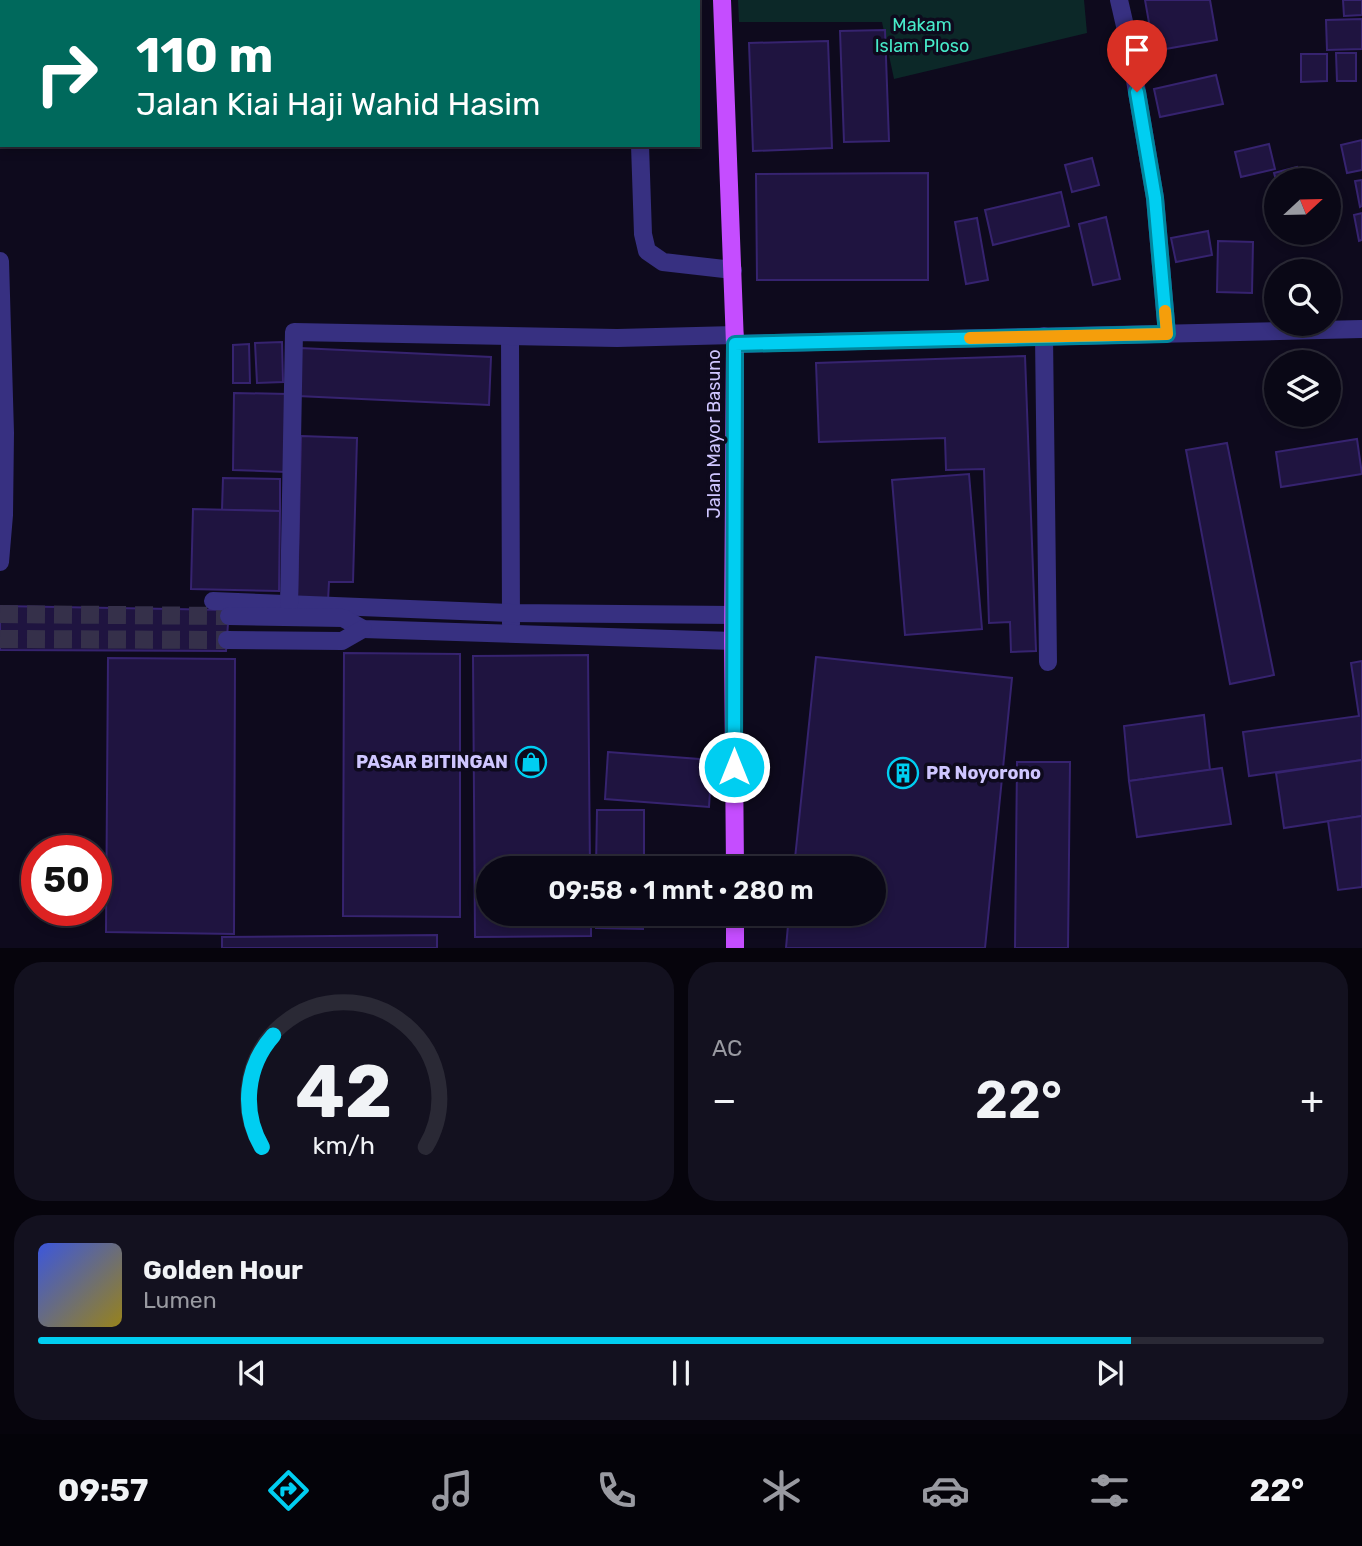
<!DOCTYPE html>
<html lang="id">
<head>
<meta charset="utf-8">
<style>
	body { margin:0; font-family:Rubik,sans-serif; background:#13111f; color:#f1f3f6; height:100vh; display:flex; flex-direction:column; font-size:26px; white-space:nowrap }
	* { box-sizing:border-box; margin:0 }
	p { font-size:23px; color:#999aa1 }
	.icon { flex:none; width:38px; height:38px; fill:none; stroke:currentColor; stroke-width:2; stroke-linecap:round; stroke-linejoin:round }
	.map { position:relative; height:948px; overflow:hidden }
	.sheet { display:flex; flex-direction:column; gap:14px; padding:14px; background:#06040c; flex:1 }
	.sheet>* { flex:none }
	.banner { position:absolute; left:0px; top:0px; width:700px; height:147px; box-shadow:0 4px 10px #0003,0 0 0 2px #2a2935; background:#00695c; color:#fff; overflow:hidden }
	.needle { width:46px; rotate:68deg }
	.buttons { position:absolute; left:1264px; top:168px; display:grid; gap:14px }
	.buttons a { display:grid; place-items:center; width:77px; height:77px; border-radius:50%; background:#0a0816; box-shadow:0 4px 10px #0003,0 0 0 2px #2a2935; font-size:35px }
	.speed { position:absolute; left:21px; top:835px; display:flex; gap:14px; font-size:35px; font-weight:700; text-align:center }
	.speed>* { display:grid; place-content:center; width:91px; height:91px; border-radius:50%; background:#0a0816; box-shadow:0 4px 10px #0003,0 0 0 2px #2a2935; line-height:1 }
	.speed .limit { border:10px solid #d22; background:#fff; color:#111 }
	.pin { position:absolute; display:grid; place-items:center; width:60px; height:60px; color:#fff; margin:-72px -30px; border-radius:50% 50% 50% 0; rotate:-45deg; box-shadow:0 0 7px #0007 }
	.pin .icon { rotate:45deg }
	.me { position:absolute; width:77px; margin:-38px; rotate:0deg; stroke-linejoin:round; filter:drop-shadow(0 0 5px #0008) }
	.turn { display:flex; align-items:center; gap:24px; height:147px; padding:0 21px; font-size:32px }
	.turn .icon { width:91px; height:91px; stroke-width:2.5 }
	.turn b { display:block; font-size:49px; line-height:60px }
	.big { font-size:52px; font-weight:600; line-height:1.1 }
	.sheet .widget { flex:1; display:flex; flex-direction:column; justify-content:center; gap:10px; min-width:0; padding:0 24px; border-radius:28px; background:#13111f }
	.sheet .dial { align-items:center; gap:0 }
	.dial svg { height:182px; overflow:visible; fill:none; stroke:#2a2935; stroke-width:7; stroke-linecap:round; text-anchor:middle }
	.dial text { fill:#f1f3f6; stroke:none }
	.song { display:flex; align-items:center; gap:21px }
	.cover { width:84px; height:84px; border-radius:10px; background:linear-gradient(135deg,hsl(230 70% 55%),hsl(50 70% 35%)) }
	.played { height:7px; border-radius:4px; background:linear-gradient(90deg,#00cef1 85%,#2a2935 85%) }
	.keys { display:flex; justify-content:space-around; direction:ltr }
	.heat { display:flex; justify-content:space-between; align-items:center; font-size:38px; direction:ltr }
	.sheet .tiles { flex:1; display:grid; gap:14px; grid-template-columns:1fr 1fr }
	.widget:last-child { grid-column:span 2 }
	.trip { position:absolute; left:476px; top:856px; width:410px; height:70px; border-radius:35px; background:#0a0816; box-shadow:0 4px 10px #0003,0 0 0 2px #2a2935; font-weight:600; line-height:70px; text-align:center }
	.dock { display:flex; height:112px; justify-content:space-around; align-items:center; background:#040309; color:#999aa1 }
	.dock .icon { width:49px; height:49px }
	.dock .current { color:#00cef1 }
	.dock b { font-size:32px; color:#f1f3f6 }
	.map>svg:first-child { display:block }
</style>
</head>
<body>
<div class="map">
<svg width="1362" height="948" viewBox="0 0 1362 948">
	<rect width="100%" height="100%" fill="#0e0a1d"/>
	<polygon fill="#0c2828" points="738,0 1084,0 1087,33 894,79 882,22 739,22"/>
	<g fill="#1f1440" stroke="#36236f" stroke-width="2">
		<polygon points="1145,0 1210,0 1217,40 1154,51"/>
		<polygon points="1343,0 1362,0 1362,15 1344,16"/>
		<polygon points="1362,19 1362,49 1327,50 1326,20"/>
		<polygon points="885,30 889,141 844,142 840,31"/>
		<polygon points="828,41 832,148 753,151 749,43"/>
		<polygon points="1336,53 1356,53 1356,81 1337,81"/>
		<polygon points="1301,54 1327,54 1327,81 1301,82"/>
		<polygon points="1216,75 1223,104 1160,117 1154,89"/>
		<polygon points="1362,140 1362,170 1347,173 1341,145"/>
		<polygon points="1269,144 1275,169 1241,177 1235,152"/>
		<polygon points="1092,158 1099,185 1072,192 1065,165"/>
		<polygon points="1297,167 1301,180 1276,180 1274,173"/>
		<polygon points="928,173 928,280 757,280 756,174"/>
		<polygon points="1362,180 1362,206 1360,207 1355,181"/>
		<polygon points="1061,192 1069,226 993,245 985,210"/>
		<polygon points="1362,213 1362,240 1359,241 1354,215"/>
		<polygon points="1106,217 1120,279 1093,285 1079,224"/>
		<polygon points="977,218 988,280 966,284 955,222"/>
		<polygon points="1208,231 1212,255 1176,262 1171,238"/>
		<polygon points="1218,241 1253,242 1252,293 1217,292"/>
		<polygon points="282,342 283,382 257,383 255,343"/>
		<polygon points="249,344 250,383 233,383 233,345"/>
		<polygon points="300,348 491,357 489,405 298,396"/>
		<polygon points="1025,356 1036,651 1011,652 1010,622 989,623 984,469 946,470 945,438 819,442 816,363"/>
		<polygon points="234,393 288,394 286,472 233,470"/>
		<polygon points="301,436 357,438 353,582 329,582 328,601 297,600"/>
		<polygon points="1357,439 1362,474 1281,487 1276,452"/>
		<polygon points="1227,443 1274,675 1230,684 1186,450"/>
		<polygon points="969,474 982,629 905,635 892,480"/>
		<polygon points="223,478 280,479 280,511 222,510"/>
		<polygon points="193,509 280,511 279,591 191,589"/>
		<polygon points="0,606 229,610 226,651 0,650"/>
		<polygon points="344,653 460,654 460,917 343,916"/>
		<polygon points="588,655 590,868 488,868 488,914 591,914 591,936 475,937 473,656"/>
		<polygon points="816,657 1012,678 985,948 786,948 789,914 873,914 873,868 794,868"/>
		<polygon points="108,658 235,659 234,934 106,932"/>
		<polygon points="1362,661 1362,760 1249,776 1243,732 1359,716 1351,663"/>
		<polygon points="1204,715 1210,770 1129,781 1124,726"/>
		<polygon points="608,752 712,760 709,807 605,799"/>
		<polygon points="1362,760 1362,816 1284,828 1276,773"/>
		<polygon points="1017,762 1070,762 1068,948 1015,948"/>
		<polygon points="1222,768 1231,824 1137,837 1129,781"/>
		<polygon points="597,810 644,810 644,868 596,868"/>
		<polygon points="1362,816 1362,887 1338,890 1328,821"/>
		<polygon points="596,914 643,914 643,929 596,928"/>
		<polygon points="437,935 437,948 222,948 222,937"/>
	</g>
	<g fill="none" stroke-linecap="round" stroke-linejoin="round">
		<g stroke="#35304a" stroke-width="18" stroke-dasharray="18 9" stroke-linecap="butt">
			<polyline points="0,614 229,616"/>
			<polyline points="0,639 227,640"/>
		</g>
		<g stroke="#373081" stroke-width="18">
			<polyline points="552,0 554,2"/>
			<polyline points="634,0 634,2"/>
			<polyline points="1119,0 1128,39 1155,198 1167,334"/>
			<polyline points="483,2 485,0"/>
			<polyline points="640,145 643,234 647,251 663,262 733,270"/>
			<polyline points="0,261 5,433 4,515 0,562"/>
			<polyline points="1044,336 1048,662"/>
			<polyline points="510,337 511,624"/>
			<polyline points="735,344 1362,329"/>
			<polyline points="213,601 511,613 734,615"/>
			<polyline points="289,605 294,332 617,338 735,335"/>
			<polyline points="229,616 343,618 363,629 733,641"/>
			<polyline points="227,640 342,641 363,629"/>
		</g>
		<g stroke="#c54dff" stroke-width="18">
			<polyline points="722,0 735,344 733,641 735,868"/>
			<polyline points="735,914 735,948"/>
		</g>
	</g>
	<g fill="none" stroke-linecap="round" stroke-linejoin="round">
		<g stroke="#00869d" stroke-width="18">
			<polyline id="route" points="734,767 735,344 1167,334 1155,198 1137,92"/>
		</g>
		<use href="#route" stroke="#00cef1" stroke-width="12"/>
		<polyline stroke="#f59e0b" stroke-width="12" points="970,338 1167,334 1165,311"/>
	</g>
	<defs>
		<g id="shop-ring" transform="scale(1.575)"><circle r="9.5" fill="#0e0a1d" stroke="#00cef1" stroke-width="1.5"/><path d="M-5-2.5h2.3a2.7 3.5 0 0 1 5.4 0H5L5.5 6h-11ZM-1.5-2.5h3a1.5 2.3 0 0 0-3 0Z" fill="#00cef1"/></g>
		<g id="building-ring" transform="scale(1.575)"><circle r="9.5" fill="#0e0a1d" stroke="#00cef1" stroke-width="1.5"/><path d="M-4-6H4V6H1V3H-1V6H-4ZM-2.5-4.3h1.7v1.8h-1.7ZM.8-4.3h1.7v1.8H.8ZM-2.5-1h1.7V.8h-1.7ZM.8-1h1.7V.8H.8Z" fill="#00cef1"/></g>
	</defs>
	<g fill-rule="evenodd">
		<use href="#shop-ring" x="531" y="762"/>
		<use href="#building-ring" x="903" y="773"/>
	</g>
	<g text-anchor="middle" stroke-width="7" stroke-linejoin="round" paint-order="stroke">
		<g font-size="18" fill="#47eac9" stroke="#0e0a1d">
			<text x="922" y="31">Makam<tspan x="922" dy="21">Islam Ploso</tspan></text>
		</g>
		<g font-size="18" fill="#cfc6ff" stroke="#0e0a1d">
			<text transform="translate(714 434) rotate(-90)" y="6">Jalan Mayor Basuno</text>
		</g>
		<g font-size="18" font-weight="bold" fill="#cfc6ff" stroke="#0e0a1d" text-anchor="end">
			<text x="508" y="768">PASAR BITINGAN</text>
			<text x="926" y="779" text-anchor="start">PR Noyorono</text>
		</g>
	</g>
</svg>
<div class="buttons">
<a><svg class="needle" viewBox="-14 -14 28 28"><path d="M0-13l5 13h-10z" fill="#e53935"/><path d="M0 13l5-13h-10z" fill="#999aa1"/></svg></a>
<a><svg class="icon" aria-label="search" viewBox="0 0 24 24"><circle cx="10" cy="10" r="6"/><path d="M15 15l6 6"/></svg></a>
<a><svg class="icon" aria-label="layers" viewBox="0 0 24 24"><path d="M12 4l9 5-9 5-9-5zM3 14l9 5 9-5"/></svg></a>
</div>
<div class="speed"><div class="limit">50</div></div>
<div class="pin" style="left:1137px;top:92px;background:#d93025"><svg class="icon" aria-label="arrive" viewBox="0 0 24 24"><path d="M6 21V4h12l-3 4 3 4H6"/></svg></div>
<svg class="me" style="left:734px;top:767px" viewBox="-20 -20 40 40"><circle r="17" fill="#00cef1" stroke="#fff" stroke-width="3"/><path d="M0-11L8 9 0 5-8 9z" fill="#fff"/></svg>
<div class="trip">09:58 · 1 mnt · 280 m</div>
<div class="banner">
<div class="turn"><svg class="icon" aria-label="right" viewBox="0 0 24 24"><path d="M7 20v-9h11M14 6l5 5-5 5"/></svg><div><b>110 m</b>Jalan Kiai Haji Wahid Hasim</div></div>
</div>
</div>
<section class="sheet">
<div class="tiles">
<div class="widget dial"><svg viewBox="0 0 100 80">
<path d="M14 69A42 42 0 1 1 86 69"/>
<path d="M14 69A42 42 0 0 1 19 20" stroke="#00cef1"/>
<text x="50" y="56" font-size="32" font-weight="700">42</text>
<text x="50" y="72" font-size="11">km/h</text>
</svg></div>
<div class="widget"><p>AC</p>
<div class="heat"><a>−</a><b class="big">22°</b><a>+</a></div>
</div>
<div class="widget">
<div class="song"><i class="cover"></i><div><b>Golden Hour</b><p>Lumen</p></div></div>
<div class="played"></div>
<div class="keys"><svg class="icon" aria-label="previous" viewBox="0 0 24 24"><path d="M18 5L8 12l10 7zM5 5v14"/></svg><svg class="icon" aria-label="pause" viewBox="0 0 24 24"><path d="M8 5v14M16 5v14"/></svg><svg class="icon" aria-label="next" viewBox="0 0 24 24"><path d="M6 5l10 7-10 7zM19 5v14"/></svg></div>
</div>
</div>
</section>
<nav class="dock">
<b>09:57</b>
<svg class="icon current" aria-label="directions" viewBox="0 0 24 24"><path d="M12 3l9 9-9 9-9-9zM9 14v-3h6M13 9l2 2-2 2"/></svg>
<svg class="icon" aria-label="music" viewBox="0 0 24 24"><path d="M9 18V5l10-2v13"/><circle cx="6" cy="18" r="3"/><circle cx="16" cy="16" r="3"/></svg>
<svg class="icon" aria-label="phone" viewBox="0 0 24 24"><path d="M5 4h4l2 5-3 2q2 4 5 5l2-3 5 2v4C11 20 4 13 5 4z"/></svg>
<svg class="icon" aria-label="climate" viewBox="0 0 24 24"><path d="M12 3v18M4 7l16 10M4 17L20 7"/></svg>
<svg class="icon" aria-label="car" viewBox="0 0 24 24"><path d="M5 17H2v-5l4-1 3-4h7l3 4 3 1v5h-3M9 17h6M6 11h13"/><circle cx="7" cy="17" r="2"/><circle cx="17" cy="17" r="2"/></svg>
<svg class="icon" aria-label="filters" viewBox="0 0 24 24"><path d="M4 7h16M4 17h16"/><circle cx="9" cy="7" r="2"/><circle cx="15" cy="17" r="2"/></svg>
<b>22°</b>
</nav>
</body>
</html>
